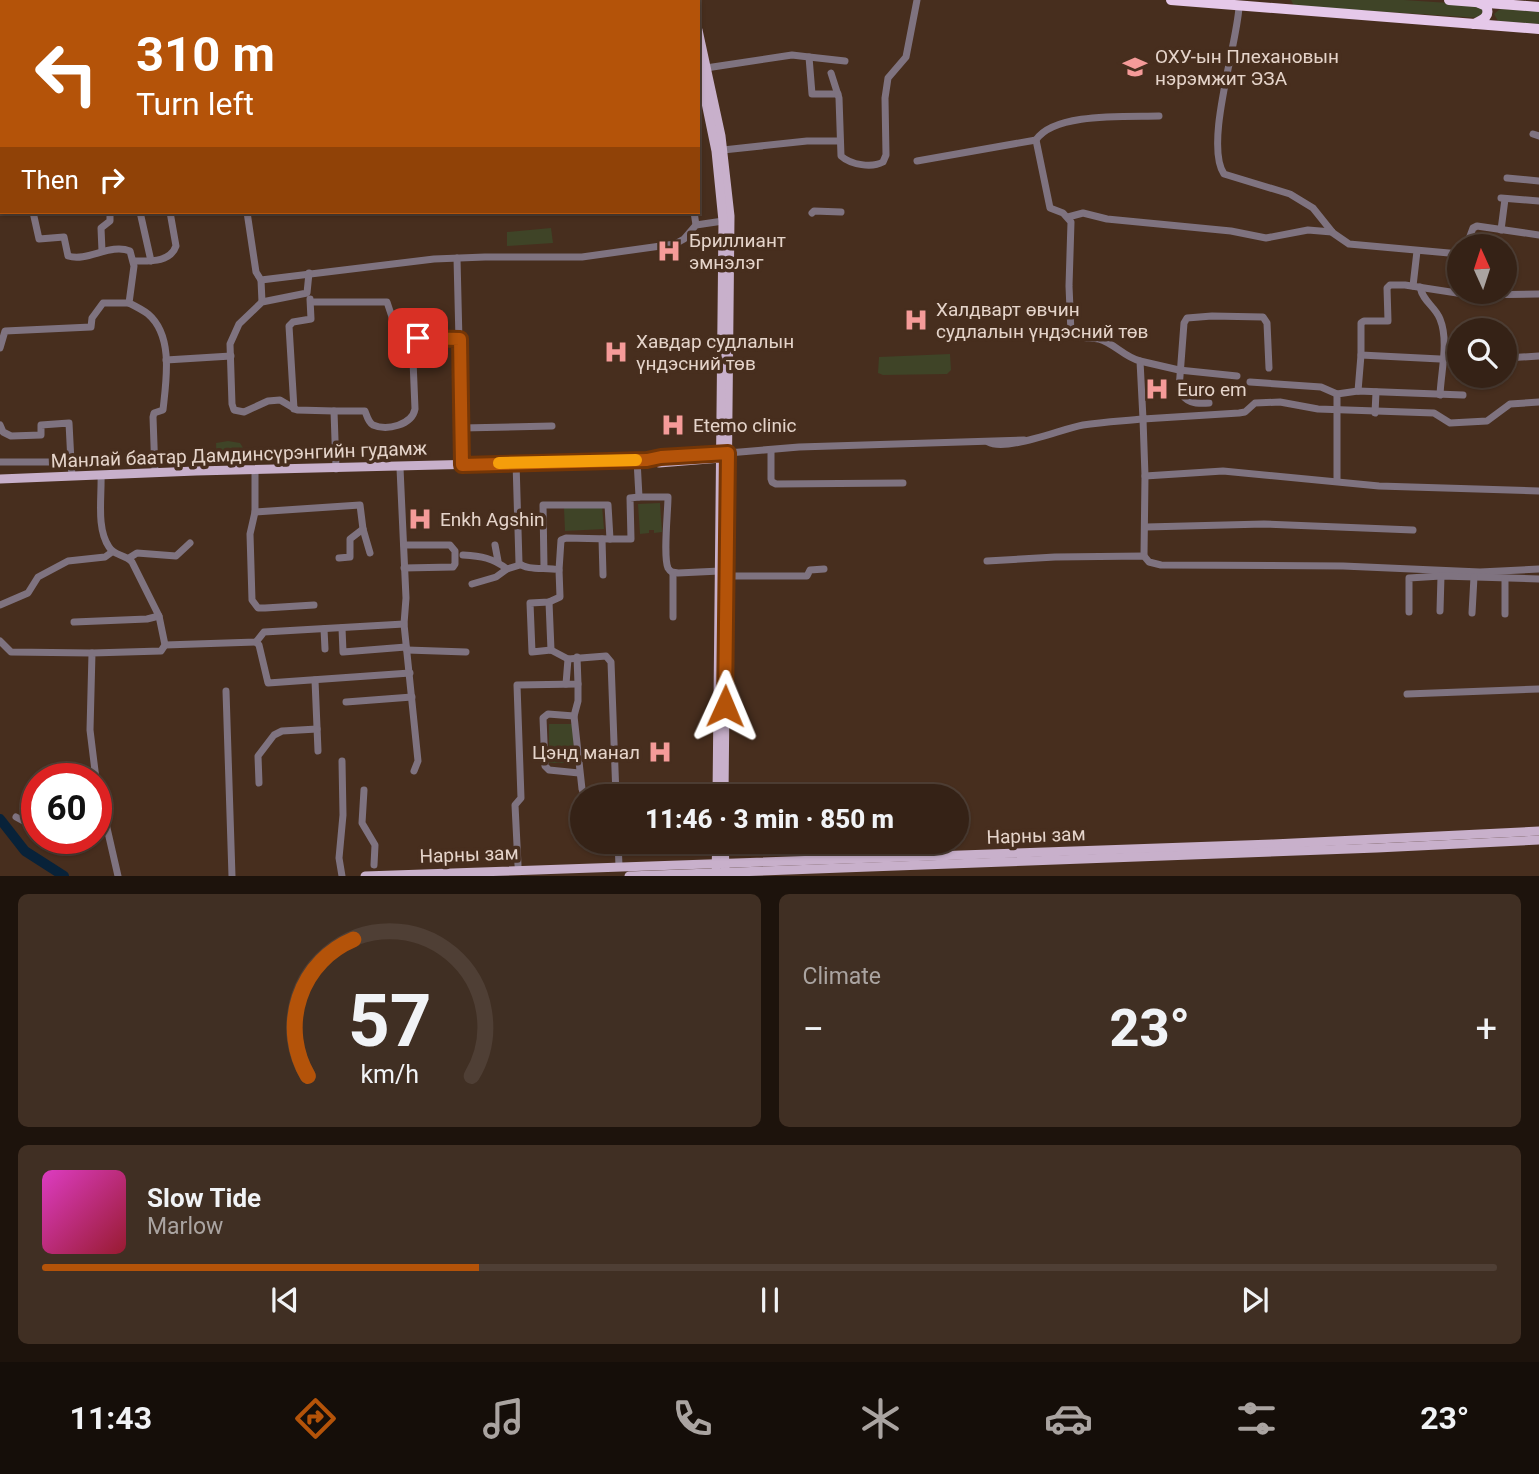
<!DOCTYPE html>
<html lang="en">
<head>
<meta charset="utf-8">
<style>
	body { margin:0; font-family:Roboto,sans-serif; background:#402f23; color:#f1f3f6; height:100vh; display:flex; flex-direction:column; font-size:26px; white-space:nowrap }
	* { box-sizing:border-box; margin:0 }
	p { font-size:23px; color:#aaa4a1 }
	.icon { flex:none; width:38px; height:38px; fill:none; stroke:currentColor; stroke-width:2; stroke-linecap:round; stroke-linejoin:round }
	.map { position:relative; height:876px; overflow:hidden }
	.details { display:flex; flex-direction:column; gap:18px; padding:18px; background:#1d130c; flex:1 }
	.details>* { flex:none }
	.banner { position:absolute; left:0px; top:0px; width:700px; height:214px; box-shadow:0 2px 5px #0004,0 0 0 2px #4f3f35; background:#b45309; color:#fff; overflow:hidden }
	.needle { width:46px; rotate:357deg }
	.controls { position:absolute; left:1447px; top:234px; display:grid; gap:14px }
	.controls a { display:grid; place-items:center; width:70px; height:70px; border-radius:50%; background:#352216; box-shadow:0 2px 5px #0004,0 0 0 2px #4f3f35; font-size:35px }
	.speed { position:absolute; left:21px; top:763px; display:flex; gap:14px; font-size:35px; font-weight:700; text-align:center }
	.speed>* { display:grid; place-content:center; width:91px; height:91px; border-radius:50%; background:#352216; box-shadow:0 2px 5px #0004,0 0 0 2px #4f3f35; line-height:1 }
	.speed .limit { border:10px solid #d22; background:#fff; color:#111 }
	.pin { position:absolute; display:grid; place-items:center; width:60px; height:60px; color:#fff; margin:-30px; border-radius:14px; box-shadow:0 4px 10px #0006 }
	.me { position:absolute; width:77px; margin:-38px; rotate:1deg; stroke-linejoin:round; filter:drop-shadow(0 0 5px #0008) }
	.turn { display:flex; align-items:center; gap:24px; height:147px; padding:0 21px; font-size:32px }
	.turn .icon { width:91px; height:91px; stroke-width:2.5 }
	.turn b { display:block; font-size:49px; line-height:60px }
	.then { display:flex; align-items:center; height:66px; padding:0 21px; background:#0003; gap:14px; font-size:26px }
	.big { font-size:52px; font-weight:800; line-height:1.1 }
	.details .card { flex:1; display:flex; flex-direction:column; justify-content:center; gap:10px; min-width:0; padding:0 24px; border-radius:10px; background:#402f23 }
	.details .dial { align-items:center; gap:0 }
	.dial svg { height:182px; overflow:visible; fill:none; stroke:#4f3f35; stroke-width:7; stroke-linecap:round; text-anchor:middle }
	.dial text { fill:#f1f3f6; stroke:none }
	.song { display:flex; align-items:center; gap:21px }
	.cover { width:84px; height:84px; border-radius:10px; background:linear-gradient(135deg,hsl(310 70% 55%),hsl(350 70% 35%)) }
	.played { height:7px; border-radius:4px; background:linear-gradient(90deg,#b45309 30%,#4f3f35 30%) }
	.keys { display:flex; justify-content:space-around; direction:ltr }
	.heat { display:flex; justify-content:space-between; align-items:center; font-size:38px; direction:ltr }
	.details .tiles { flex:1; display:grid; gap:18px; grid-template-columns:1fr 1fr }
	.card:last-child { grid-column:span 2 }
	.trip { position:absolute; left:570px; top:784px; width:399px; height:70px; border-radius:35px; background:#352216; box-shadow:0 2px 5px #0004,0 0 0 2px #4f3f35; font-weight:800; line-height:70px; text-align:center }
	.tabs { display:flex; height:112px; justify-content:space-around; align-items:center; background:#150e09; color:#aaa4a1 }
	.tabs .icon { width:49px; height:49px }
	.tabs .selected { color:#b45309 }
	.tabs b { font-size:32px; color:#f1f3f6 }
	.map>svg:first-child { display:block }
</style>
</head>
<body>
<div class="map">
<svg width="1539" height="876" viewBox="0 0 1539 876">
	<rect width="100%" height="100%" fill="#472e1e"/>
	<g fill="#3f4427">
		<polygon points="1291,0 1404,0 1479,5 1485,8 1480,18 1294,6"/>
		<polygon points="1500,9 1539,11 1539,24 1498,21 1494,14"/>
		<polygon points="551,228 553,243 507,246 507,232"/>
		<polygon points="950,354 951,370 947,374 883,375 878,373 879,357"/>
		<polygon points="228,441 240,443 252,462 217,463 216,443"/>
		<polygon points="660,503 662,532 654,533 654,530 649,530 649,533 640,534 638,504"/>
		<polygon points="602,506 604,529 565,531 564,508"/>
		<polygon points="549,724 573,724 574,763 549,763"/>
	</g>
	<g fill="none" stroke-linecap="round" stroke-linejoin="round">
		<polyline stroke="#082239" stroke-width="10" points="0,819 25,851 64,876"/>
		<g stroke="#7f7380" stroke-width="7">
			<polyline points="68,0 68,2"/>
			<polyline points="224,0 224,2"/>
			<polyline points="323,0 323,2"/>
			<polyline points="538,0 539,2"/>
			<polyline points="492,2 493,0"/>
			<path d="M1239,7C1237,45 1204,144 1224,174L1290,194L1313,208L1333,233L1349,244L1460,254"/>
			<polyline points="809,57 845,61"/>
			<polyline points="706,68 792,55 809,57 812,94 838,94"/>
			<path d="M831,73L839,98L841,156C851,165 872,168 883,162L886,155L885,98L888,78L906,57L917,0"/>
			<polyline points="0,85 2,84"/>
			<path d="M1159,116C1128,117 1054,112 1036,140L1050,208L1063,213L1071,222L1069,286L1071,333C1079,339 1089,337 1099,339C1114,343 1124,357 1140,361L1143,419L1239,413L1245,412L1255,403L1280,402L1318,409L1434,413L1450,423L1487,421L1510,404L1539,402"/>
			<polyline points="1533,134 1539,136"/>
			<polyline points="723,150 807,141 840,141"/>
			<polyline points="0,160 2,159"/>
			<polyline points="917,161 1036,140"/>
			<polyline points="1507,178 1539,181"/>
			<polyline points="0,193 2,193"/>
			<polyline points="1501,198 1539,201"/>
			<path d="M33,212L39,239L64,237L68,256C88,262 110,243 130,251L134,266L129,303C135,306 143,310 148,314C174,336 166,381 163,410L154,413L153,417L155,473"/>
			<polyline points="140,212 151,261"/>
			<polyline points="247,212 256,272 261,280 434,259 485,257 582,257 675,244 684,239 696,225 723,221"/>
			<polyline points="694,212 696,225"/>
			<polyline points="812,213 814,211 841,212"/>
			<polyline points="1068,217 1083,213 1107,219 1231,231 1266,238 1308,230 1332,232"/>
			<polyline points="1501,230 1505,199"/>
			<polyline points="1466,247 1473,228 1477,226 1539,235"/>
			<polyline points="102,251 101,228 110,221 110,212"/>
			<polyline points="457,258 462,465"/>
			<path d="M134,261C149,261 170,263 176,246L170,212"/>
			<polyline points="309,273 307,293 262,302 239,324 230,344 232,404 234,410 244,412 268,401 280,400 297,410 334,411"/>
			<polyline points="261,280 262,302"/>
			<polyline points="1413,286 1417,251"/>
			<path d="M1420,287C1423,302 1435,306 1440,319C1449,341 1441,371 1440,395"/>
			<polyline points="312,302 387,302 397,332 406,338 460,339"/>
			<polyline points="0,348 5,331 91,327 92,318 103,303 129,303"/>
			<polyline points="1505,358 1539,356"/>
			<polyline points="166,360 231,356"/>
			<polyline points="1460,360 1361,355 1361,323 1364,321 1388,321 1387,288 1390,285 1405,285 1470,295 1539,294"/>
			<polyline points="1140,361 1179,370 1237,376"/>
			<polyline points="1250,382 1321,387 1337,394"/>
			<polyline points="1358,391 1361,355"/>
			<path d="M1209,403C1195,404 1185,403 1179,389L1184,323L1187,318L1212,316L1263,317L1267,323L1269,368"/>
			<polyline points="294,409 289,326 293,322 311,319 310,299"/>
			<polyline points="1375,413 1376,392"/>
			<polyline points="0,425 3,432 11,436 41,435 41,425 69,423 71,462"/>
			<polyline points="462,428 552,426"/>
			<path d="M988,442C1006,452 1061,429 1083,425C1103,422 1123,421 1143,419L1145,476L1144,556"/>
			<polyline points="771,450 771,479 772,482 776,484 903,483"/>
			<polyline points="728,453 799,447 1024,440"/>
			<path d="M637,460L639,497H668C668,511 663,557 668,568C671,573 673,572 678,573L720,571"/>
			<polyline points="0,462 71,462 72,476"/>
			<path d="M516,462L519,563C527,571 546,567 559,570L560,597L549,602L530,603L532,652L551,650L568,659L606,656L611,662L616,796"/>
			<polyline points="400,468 406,598 404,624 418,761 414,771"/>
			<path d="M336,469L334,411H365C367,416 368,422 373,425C387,431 412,425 415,409L413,360L419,359"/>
			<polyline points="255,470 255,512 250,534 252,600 258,608 265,608 314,605"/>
			<polyline points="1145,476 1223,471 1379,486 1539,491"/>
			<polyline points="1337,481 1337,394 1358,391 1463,395"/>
			<polyline points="255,512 360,505 363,529 370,553"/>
			<polyline points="1146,527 1264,524 1413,530"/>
			<polyline points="602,539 603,575"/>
			<polyline points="404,545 450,545 455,551 455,564 453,567 404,568"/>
			<polyline points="495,545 498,561"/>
			<path d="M463,555C481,556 493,558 507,569L520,565"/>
			<polyline points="129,558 137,553 176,556 190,543"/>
			<polyline points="339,558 350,557 350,539 363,529"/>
			<polyline points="987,561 1055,557 1144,556 1149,562 1161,565 1343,566 1480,572 1539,569"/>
			<polyline points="544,567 543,505 608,505 610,539 631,539 630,498 639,497"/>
			<polyline points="559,570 561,540 566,538 610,539"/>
			<polyline points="726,576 807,576 810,570 824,569"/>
			<polyline points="472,584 496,577 507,569"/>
			<polyline points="549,602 551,650"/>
			<polyline points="0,605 28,593 38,577 68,561 105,557 112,552"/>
			<polyline points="1440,611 1441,576"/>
			<polyline points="1409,612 1409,578 1441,576 1539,579"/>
			<polyline points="1472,613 1474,577"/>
			<polyline points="1505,614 1505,579"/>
			<polyline points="673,617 673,573"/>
			<polyline points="74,622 147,619 159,616"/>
			<polyline points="342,628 343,652 406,647"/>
			<polyline points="324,629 325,649"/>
			<polyline points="0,641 11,652 92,653"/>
			<polyline points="256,642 259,645 268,683 410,673"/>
			<polyline points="165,645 256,642 264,632 404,624"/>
			<polyline points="407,650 466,652"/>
			<polyline points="315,680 318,751"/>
			<polyline points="566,684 568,659"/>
			<polyline points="578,684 578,701 574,716 582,789 583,792 615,791"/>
			<polyline points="226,691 232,876"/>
			<polyline points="1407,694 1539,689"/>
			<polyline points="346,702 412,697"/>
			<polyline points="574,716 548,714 543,718 545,766 549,770 579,773"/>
			<polyline points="342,761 343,815 339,858 342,876"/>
			<path d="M96,779L90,730L92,653L161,651L165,645L159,616L132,562C125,554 114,556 109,547C96,528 102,496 101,475"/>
			<polyline points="96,780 118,876"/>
			<polyline points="259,783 258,756 274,735 282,731 317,729"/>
			<polyline points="364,790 362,823 375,845 374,865"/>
			<polyline points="16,817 27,823 37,822"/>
			<polyline points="618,842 619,866"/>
			<polyline points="518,865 515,805 521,798 517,685 578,684 577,657"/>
		</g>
		<g stroke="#c8b0cb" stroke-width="9">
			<polyline points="687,0 687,2"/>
			<polyline points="693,0 694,2"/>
			<polyline points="698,30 721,136 730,216 724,796"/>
			<polyline points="698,64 716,151 723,221 717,796"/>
			<polyline points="659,463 721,458"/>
			<polyline points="0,479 196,471 647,460 661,457 725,453"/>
			<polyline points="724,842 725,868"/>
			<polyline points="716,867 717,842"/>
			<polyline points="365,876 1273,844 1539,831"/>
			<polyline points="629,876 1377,848 1539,840"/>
		</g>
		<g stroke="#e5c8e9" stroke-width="10">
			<polyline points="1171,0 1539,29"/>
			<polyline points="1449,0 1539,7"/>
			<path d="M1474,24C1482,20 1491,17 1486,6L1479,3"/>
		</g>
	</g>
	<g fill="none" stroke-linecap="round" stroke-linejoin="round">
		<g stroke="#753606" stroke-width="18">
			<polyline id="route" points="418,338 460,339 462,465 647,460 661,457 728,453 725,706"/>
		</g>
		<use href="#route" stroke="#b45309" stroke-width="12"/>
		<polyline stroke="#f59e0b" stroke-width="12" points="499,463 636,460"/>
	</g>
	<defs>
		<g id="university-bare" transform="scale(1.89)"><path d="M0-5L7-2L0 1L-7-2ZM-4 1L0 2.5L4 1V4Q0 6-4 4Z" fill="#f59b99" stroke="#472e1e" stroke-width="2.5" paint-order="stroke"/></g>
		<g id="hospital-bare" transform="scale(1.89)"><path d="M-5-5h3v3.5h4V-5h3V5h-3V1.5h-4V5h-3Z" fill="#f59b99" stroke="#472e1e" stroke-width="2.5" paint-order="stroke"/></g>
	</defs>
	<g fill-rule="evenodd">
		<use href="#university-bare" x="1135" y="67"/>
		<use href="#hospital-bare" x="669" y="251"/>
		<use href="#hospital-bare" x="916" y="320"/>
		<use href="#hospital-bare" x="616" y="352"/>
		<use href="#hospital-bare" x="1157" y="389"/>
		<use href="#hospital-bare" x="673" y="425"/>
		<use href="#hospital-bare" x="420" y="519"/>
		<use href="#hospital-bare" x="660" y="752"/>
	</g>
	<g text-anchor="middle" stroke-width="7" stroke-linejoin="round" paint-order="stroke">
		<g font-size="19" fill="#e5d4ca" stroke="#472e1e" text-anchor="start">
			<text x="1155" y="63">ОХУ-ын Плехановын<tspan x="1155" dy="22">нэрэмжит ЭЗА</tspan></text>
			<text x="689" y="247">Бриллиант<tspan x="689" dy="22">эмнэлэг</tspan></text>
			<text x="936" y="316">Халдварт өвчин<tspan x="936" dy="22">судлалын үндэсний төв</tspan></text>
			<text x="636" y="348">Хавдар судлалын<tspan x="636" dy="22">үндэсний төв</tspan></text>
			<text x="1177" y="396">Euro em</text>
			<text x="693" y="432">Etemo clinic</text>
			<text x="440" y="526">Enkh Agshin</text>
			<text x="640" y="759" text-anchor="end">Цэнд манал</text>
		</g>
		<g font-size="19" fill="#e5d4ca" stroke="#472e1e">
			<text transform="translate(239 454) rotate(-2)" y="7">Манлай баатар Дамдинсүрэнгийн гудамж</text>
			<text transform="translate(1036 835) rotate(-2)" y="7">Нарны зам</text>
			<text transform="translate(469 854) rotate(-2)" y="7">Нарны зам</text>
		</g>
	</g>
</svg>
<div class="controls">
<a><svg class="needle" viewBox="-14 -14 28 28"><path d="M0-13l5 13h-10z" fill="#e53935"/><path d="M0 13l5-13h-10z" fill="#aaa4a1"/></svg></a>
<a><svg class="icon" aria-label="search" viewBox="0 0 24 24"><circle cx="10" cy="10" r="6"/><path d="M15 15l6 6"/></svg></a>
</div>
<div class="speed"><div class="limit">60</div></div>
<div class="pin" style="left:418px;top:338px;background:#d93025"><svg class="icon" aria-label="arrive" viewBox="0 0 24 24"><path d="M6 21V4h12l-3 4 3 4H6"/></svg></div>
<svg class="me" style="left:725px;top:706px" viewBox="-20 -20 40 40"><path d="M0-17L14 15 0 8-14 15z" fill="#b45309" stroke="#fff" stroke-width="4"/></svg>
<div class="trip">11:46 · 3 min · 850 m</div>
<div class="banner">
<div class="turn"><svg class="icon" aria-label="left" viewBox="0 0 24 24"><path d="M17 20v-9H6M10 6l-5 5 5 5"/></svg><div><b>310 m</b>Turn left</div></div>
<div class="then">Then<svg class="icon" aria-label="right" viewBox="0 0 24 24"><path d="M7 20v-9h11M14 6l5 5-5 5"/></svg></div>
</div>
</div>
<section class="details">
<div class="tiles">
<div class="card dial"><svg viewBox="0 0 100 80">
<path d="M14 69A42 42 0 1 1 86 69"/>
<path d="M14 69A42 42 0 0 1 34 9" stroke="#b45309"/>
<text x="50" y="56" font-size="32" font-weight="700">57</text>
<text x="50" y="72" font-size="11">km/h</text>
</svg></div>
<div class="card"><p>Climate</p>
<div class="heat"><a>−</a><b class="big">23°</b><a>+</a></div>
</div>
<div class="card">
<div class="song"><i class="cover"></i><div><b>Slow Tide</b><p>Marlow</p></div></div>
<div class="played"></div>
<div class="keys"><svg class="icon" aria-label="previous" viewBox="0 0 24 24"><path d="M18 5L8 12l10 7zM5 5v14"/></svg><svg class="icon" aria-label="pause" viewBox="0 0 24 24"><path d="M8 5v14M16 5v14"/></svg><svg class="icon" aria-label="next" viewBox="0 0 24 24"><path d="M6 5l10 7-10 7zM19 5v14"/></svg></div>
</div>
</div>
</section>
<nav class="tabs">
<b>11:43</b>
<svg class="icon selected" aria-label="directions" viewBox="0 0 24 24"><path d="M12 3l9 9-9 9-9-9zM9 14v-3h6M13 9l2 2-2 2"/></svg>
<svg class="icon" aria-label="music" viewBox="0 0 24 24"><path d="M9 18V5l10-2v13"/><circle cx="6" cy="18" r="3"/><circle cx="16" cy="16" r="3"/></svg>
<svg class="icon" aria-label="phone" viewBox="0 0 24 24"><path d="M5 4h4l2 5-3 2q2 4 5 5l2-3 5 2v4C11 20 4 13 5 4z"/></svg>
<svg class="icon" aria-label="climate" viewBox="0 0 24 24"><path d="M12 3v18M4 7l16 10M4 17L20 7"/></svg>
<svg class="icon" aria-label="car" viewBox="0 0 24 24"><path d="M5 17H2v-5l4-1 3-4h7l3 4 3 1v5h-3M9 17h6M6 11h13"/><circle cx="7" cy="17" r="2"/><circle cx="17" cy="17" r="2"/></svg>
<svg class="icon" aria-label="filters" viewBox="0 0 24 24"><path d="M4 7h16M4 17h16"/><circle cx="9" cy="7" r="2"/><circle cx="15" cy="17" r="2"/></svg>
<b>23°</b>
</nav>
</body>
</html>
